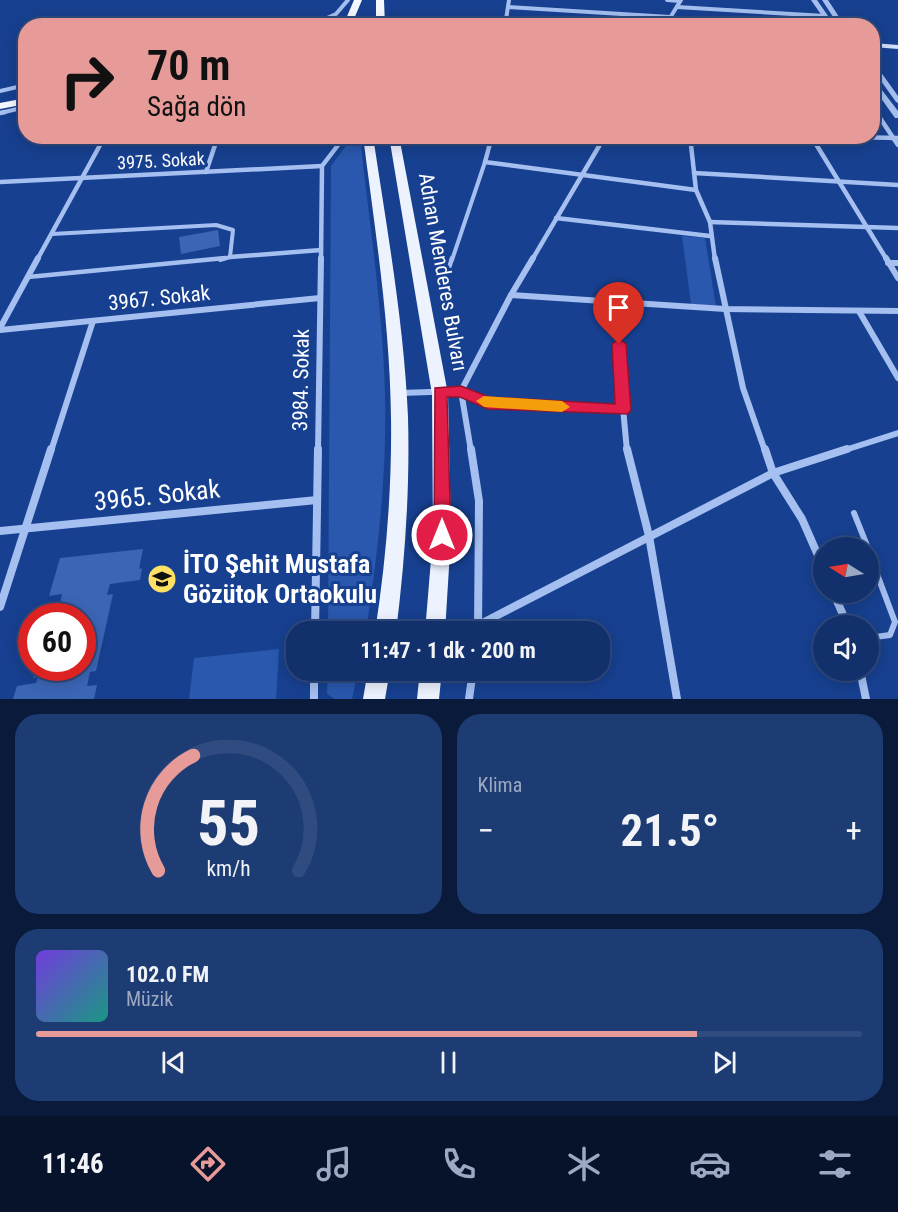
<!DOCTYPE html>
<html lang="tr">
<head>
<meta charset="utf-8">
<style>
	body { margin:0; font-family:"Roboto Condensed",sans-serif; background:#1e3c74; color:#f1f3f6; height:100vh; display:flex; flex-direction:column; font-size:22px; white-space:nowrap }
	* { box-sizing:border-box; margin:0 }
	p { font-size:20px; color:#9ca9c2 }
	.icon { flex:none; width:33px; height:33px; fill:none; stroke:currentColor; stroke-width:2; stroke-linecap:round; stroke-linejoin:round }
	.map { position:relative; height:699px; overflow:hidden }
	.sheet { display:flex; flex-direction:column; gap:15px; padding:15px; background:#091a3b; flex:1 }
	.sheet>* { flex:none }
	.hud { position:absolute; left:18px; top:18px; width:862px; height:126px; border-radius:24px; box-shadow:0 3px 15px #0003,0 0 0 2px #304b7f; background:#e69b98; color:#111; overflow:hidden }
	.needle { width:39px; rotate:281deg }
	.controls { position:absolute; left:813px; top:537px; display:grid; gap:12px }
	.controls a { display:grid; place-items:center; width:66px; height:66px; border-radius:50%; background:#11306c; box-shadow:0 3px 15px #0003,0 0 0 2px #304b7f; font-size:30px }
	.speed { position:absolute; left:18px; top:603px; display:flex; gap:12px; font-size:30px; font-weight:700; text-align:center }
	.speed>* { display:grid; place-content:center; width:78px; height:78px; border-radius:50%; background:#11306c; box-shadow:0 3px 15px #0003,0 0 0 2px #304b7f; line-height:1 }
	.speed .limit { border:9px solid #d22; background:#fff; color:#111 }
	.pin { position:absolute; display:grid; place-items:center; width:51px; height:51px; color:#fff; margin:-62px -26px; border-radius:50% 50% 50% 0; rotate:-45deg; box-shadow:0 0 6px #0007 }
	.pin .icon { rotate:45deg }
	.me { position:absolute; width:66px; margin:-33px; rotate:0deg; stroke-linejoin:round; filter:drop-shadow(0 0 4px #0008) }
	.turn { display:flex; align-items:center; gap:21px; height:126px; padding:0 30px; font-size:27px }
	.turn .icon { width:78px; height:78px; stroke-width:2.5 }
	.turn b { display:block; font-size:42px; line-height:51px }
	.big { font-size:45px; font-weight:700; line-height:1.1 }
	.sheet .widget { flex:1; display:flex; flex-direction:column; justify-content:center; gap:9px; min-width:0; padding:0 21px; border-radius:24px; background:#1e3c74 }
	.sheet .dial { align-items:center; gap:0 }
	.dial svg { height:156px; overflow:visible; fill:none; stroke:#304b7f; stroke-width:7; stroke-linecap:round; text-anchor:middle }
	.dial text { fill:#f1f3f6; stroke:none }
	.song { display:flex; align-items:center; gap:18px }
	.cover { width:72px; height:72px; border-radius:9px; background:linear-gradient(135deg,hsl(260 70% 55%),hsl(170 70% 35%)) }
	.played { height:6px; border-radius:3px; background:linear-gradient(90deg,#e69b98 80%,#304b7f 80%) }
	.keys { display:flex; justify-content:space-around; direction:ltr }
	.heat { display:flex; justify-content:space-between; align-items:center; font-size:33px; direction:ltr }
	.sheet .tiles { flex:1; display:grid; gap:15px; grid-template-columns:1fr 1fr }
	.widget:last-child { grid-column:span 2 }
	.trip { position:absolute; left:286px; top:621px; width:324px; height:60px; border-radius:24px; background:#11306c; box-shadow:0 3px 15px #0003,0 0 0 2px #304b7f; font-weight:700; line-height:60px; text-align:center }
	.tabs { display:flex; height:96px; justify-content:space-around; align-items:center; background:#07132b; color:#9ca9c2 }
	.tabs .icon { width:42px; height:42px }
	.tabs .current { color:#e69b98 }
	.tabs b { font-size:27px; color:#f1f3f6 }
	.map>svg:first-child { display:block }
</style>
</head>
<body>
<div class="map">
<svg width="898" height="699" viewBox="0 0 898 699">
	<rect width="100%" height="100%" fill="#174090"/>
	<g fill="#2a58ae">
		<path d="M360,137C369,222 383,309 385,395C387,475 378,553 366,631H328L331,166L351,139Z"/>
		<polygon points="682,236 705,238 716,307 691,304"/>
		<polygon points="279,649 276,699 189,699 194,658"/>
		<polygon points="328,671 358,671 352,699 335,699 327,694"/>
	</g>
	<g fill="#3b66b6">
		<polygon points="218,230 220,246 181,254 179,237"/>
		<polygon points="143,549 139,569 142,568 140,580 110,584 107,595 113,594 96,671 90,672 87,686 97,685 94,699 13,699 17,686 36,683 38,677 33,678 36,668 82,668 82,616 50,616 53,605 60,605 62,594 49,596 60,558"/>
	</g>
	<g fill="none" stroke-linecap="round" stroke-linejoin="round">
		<polyline stroke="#a4bff0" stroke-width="3" points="230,23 232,26"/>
		<g stroke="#a4bff0" stroke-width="4">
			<polyline points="52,234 216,225 233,230 230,257 220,260"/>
			<polyline points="452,260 485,162"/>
		</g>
		<g stroke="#a4bff0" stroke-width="4.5">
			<polyline points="449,268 452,258"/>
			<polyline points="28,277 225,258"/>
		</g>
		<g stroke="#a4bff0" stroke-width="6">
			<polyline points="854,513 868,548"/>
			<polyline points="868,550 895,622 890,635 868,638"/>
		</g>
		<g stroke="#a4bff0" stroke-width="4">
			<polyline points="667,0 680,1"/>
			<polyline points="508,7 670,17"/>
			<polyline points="677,7 825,16"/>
			<polyline points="309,26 336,14 348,0"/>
			<polyline points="505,26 509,0"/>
			<polyline points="665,26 681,0"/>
			<polyline points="0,91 26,85"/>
			<polyline points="873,107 877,113"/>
			<polyline points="0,113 26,107"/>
		</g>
		<g stroke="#a4bff0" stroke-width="4.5">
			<polyline points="876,112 898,145"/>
			<polyline points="0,113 5,112"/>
			<polyline points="492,136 485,162 696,190"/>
			<polyline points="594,136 603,140"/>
			<polyline points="690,136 696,190 710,222 715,260"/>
			<polyline points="803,136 898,138"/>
			<polyline points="811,136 887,260"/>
			<polyline points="206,172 218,136"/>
			<polyline points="694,173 898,185"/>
			<polyline points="0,182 322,166"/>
			<polyline points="556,218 710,236"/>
			<polyline points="710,222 898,228"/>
			<polyline points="230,257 321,250"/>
			<polyline points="37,260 105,136"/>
			<polyline points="321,260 322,166 345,136"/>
			<polyline points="532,260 605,136"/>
		</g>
		<g stroke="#a4bff0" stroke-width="6">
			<polyline points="715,258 743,388 765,451"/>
			<polyline points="886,258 898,278"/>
			<polyline points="888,263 898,263"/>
			<polyline points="511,295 533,258"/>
			<polyline points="618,301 619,365 627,451"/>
			<polyline points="860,313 898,378"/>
			<polyline points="0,328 38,258"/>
			<polyline points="0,330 320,298"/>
			<polyline points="461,391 471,451"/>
			<polyline points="461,391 488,403 623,410"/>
			<polyline points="400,393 461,391 511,295 725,309 898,311"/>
			<polyline points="51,451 93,321"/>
			<polyline points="318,451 321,258"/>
			<polyline points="842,451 898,433"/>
		</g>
		<g stroke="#a4bff0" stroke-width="8">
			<polyline points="471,449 479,501 478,632"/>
			<polyline points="627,449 649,536 677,699"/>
			<polyline points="765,449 773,473 802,519 824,569"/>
			<polyline points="0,531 317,500"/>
			<polyline points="833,592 848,626"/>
			<polyline points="0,607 51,449"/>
			<polyline points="315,632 318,449"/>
			<polyline points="465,632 773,473 847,449"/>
			<polyline points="314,670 314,699"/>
			<polyline points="860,670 866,699"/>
			<polyline points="469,699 473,670"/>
		</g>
		<g fill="#a4bff0" fill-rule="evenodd">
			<polygon points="811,0 817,0 835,26 829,26"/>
			<polygon points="822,0 828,0 845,26 839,26"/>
			<polygon points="873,63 875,64 898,96 898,103 896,102 873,70"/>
			<polygon points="873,80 875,81 898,111 898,118 895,118 873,87"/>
		</g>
		<g fill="#d2e0fb" fill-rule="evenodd">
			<polygon points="369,19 446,24 449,26 408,26 367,22 366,21"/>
			<polygon points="873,43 898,45 898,49 873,47"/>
		</g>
		<g fill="#edf2ff" fill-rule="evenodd">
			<path d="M363,136H373C387,230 404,323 408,417C410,489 405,560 396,632H375C386,561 392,490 391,418C390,323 375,230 363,136Z"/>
			<polygon points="389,136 399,136 448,394 451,535 445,632 425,632 433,535 432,394"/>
			<polygon points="368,670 390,670 385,699 363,699"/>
			<polygon points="420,670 442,670 439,699 417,699"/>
		</g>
		<g fill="#f6f8ff" fill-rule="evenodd">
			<polygon points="354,0 362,0 354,19 376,21 376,0 384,0 385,26 328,26 345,21"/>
			<polygon points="26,98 26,104 0,109 0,103"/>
		</g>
	</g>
	<polygon fill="#e11d48" stroke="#92132f" stroke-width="1.5" points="619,339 626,344 631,410 628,414 488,409 460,397 447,397 451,535 448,541 442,543 436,541 434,535 435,388 461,386 489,397 615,404 612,344"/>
	<polygon fill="#f59e0b" points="484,396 562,401 570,407 562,412 484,407 476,401"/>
	<defs>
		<g id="school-disc" transform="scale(1.5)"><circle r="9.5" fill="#ffe163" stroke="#174090"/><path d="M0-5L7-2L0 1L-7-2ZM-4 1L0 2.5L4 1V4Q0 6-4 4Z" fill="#111"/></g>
	</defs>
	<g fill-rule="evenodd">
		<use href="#school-disc" x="162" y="579"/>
	</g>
	<g text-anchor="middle" stroke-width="6" stroke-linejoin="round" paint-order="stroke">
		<g font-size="18" fill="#fff" stroke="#174090">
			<text transform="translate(161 161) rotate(-3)" y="6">3975. Sokak</text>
		</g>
		<g font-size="21" fill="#fff" stroke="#174090">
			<text transform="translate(443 272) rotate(80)" y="7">Adnan Menderes Bulvarı</text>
			<text transform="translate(159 298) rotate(-6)" y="7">3967. Sokak</text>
			<text transform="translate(301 380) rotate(-89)" y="7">3984. Sokak</text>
		</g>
		<g font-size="26" fill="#fff" stroke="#174090">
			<text transform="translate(157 495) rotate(-6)" y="9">3965. Sokak</text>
		</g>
		<g font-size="26" font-weight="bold" fill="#fff" stroke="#174090" text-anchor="start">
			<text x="183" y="573">İTO Şehit Mustafa<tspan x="183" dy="30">Gözütok Ortaokulu</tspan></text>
		</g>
	</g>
</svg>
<div class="controls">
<a><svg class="needle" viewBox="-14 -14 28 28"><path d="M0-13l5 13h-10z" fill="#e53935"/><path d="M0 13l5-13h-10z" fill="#9ca9c2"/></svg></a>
<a><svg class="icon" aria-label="sound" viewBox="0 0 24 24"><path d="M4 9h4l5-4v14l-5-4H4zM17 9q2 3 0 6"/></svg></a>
</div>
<div class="speed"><div class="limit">60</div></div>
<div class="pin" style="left:619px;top:344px;background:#d93025"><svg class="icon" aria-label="arrive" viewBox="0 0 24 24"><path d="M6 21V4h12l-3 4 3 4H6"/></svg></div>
<svg class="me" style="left:442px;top:535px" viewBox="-20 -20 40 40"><circle r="17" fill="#e11d48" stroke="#fff" stroke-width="3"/><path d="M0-11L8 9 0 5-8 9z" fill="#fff"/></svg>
<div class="trip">11:47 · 1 dk · 200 m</div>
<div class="hud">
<div class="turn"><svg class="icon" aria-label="right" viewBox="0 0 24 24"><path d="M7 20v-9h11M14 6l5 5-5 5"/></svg><div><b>70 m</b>Sağa dön</div></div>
</div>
</div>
<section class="sheet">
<div class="tiles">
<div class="widget dial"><svg viewBox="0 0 100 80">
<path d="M14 69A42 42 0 1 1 86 69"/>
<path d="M14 69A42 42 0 0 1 32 10" stroke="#e69b98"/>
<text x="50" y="56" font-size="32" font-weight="700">55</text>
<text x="50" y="72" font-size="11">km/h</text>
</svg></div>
<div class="widget"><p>Klima</p>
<div class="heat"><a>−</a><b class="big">21.5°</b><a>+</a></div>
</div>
<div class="widget">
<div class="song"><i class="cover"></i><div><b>102.0 FM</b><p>Müzik</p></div></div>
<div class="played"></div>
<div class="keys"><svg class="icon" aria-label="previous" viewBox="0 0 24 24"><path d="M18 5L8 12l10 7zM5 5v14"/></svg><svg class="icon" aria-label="pause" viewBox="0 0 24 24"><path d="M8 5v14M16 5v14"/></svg><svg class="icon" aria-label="next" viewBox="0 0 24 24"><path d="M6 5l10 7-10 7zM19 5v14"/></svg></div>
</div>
</div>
</section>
<nav class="tabs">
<b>11:46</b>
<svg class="icon current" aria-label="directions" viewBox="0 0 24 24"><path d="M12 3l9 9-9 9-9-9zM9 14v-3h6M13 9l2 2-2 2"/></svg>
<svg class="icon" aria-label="music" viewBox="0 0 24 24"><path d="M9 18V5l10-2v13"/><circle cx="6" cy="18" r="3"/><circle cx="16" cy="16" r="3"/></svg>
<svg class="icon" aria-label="phone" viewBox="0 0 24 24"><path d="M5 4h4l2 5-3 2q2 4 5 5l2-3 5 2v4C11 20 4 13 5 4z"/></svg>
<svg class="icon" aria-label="climate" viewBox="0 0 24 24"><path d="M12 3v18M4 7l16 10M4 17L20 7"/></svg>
<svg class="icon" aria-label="car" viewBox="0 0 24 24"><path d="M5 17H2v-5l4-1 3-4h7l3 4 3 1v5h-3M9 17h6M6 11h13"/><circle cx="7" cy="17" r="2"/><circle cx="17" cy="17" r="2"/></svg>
<svg class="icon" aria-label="filters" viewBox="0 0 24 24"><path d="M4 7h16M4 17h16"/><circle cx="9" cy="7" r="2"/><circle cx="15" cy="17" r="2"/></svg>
</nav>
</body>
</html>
